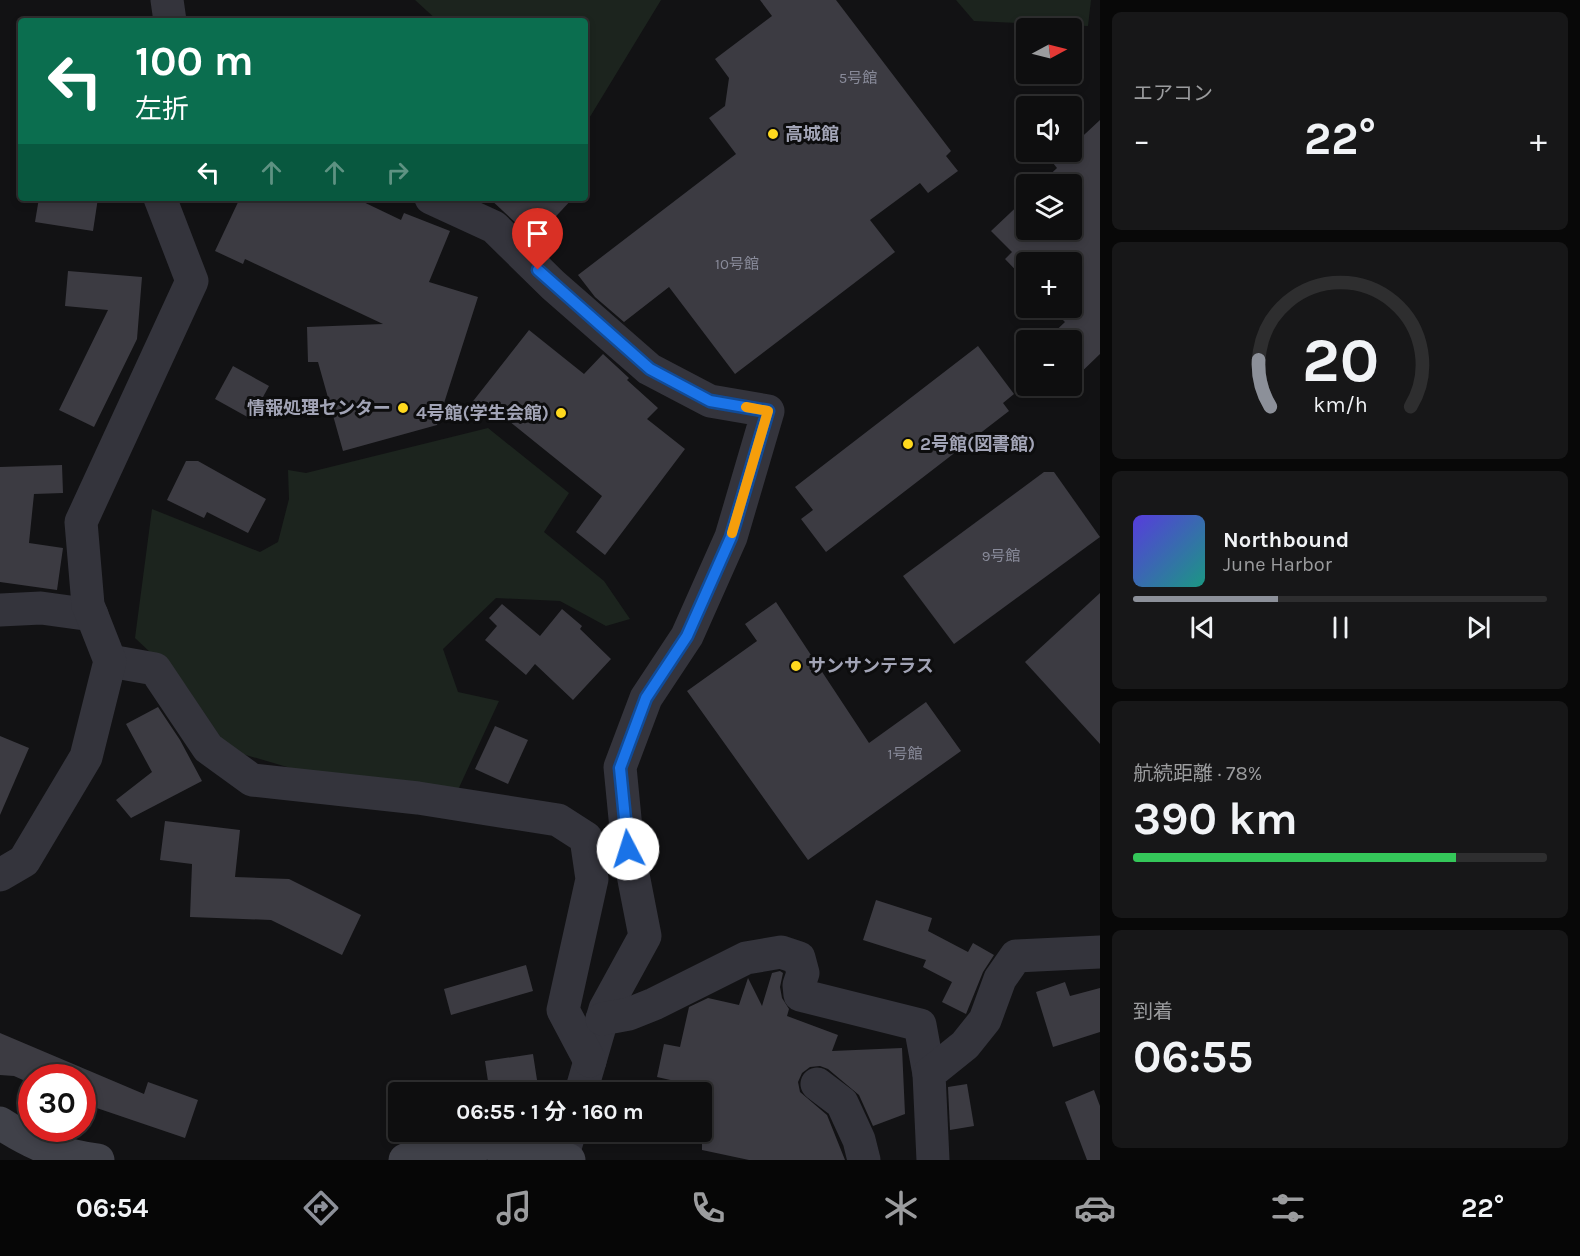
<!DOCTYPE html>
<html lang="ja">
<head>
<meta charset="utf-8">
<style>
	body { margin:0; font-family:Karla,"Noto Sans JP",sans-serif; background:#171718; color:#f1f3f6; height:100vh; display:flex; flex-direction:column; font-size:22px; white-space:nowrap }
	* { box-sizing:border-box; margin:0 }
	p { font-size:20px; color:#9b9c9e }
	.icon { flex:none; width:33px; height:33px; fill:none; stroke:currentColor; stroke-width:2; stroke-linecap:round; stroke-linejoin:round }
	.map { position:relative; flex:1; overflow:hidden }
	.drawer { display:flex; flex-direction:column; gap:12px; padding:12px; background:#080808; width:480px }
	.drawer>* { flex:none }
	.top-card { position:absolute; left:18px; top:18px; width:570px; height:183px; border-radius:6px; box-shadow:0 3px 9px #0003,0 0 0 2px #2e2e2f; background:#0b6e4f; color:#fff; overflow:hidden }
	.needle { width:39px; rotate:83deg }
	.tools { position:absolute; left:1016px; top:18px; display:grid; gap:12px }
	.tools a { display:grid; place-items:center; width:66px; height:66px; border-radius:6px; background:#0e0e0f; box-shadow:0 3px 9px #0003,0 0 0 2px #2e2e2f; font-size:30px }
	.speed { position:absolute; left:18px; top:1064px; display:flex; gap:12px; font-size:30px; font-weight:700; text-align:center }
	.speed>* { display:grid; place-content:center; width:78px; height:78px; border-radius:50%; background:#0e0e0f; box-shadow:0 3px 9px #0003,0 0 0 2px #2e2e2f; line-height:1 }
	.speed .limit { border:9px solid #d22; background:#fff; color:#111 }
	.pin { position:absolute; display:grid; place-items:center; width:51px; height:51px; color:#fff; margin:-62px -26px; border-radius:50% 50% 50% 0; rotate:-45deg; box-shadow:0 0 6px #0007 }
	.pin .icon { rotate:45deg }
	.me { position:absolute; width:66px; margin:-33px; rotate:355deg; stroke-linejoin:round; filter:drop-shadow(0 0 4px #0008) }
	.turn { display:flex; align-items:center; gap:21px; height:126px; padding:0 18px; font-size:27px }
	.turn .icon { width:78px; height:78px; stroke-width:2.5 }
	.turn b { display:block; font-size:42px; line-height:51px }
	.lanes { display:flex; align-items:center; height:57px; padding:0 18px; background:#0003; justify-content:center; gap:30px; direction:ltr }
	.lanes .off { opacity:.35 }
	.big { font-size:45px; font-weight:700; line-height:1.1 }
	.drawer .widget { flex:1; display:flex; flex-direction:column; justify-content:center; gap:9px; min-width:0; padding:0 21px; border-radius:9px; background:#171718 }
	.drawer .dial { align-items:center; gap:0 }
	.dial svg { height:156px; overflow:visible; fill:none; stroke:#2e2e2f; stroke-width:7; stroke-linecap:round; text-anchor:middle }
	.dial text { fill:#f1f3f6; stroke:none }
	.song { display:flex; align-items:center; gap:18px }
	.cover { width:72px; height:72px; border-radius:9px; background:linear-gradient(135deg,hsl(250 70% 55%),hsl(170 70% 35%)) }
	.played { height:6px; border-radius:3px; background:linear-gradient(90deg,#8c9099 35%,#2e2e2f 35%) }
	.keys { display:flex; justify-content:space-around; direction:ltr }
	.heat { display:flex; justify-content:space-between; align-items:center; font-size:33px; direction:ltr }
	.charge { height:9px; border-radius:4px; background:linear-gradient(90deg,#34c759 78%,#2e2e2f 0) }
	.trip { position:absolute; left:388px; top:1082px; width:324px; height:60px; border-radius:6px; background:#0e0e0f; box-shadow:0 3px 9px #0003,0 0 0 2px #2e2e2f; font-weight:700; line-height:60px; text-align:center }
	.menu { display:flex; height:96px; justify-content:space-around; align-items:center; background:#060606; color:#9b9c9e }
	.menu .icon { width:42px; height:42px }
	.menu .on { color:#8c9099 }
	.menu b { font-size:27px; color:#f1f3f6 }
	main { display:flex; flex:1; min-height:0 }
	.map>svg:first-child { display:block }
</style>
</head>
<body>
<main>
<div class="map">
<svg width="1100" height="1160" viewBox="0 0 1100 1160">
	<rect width="100%" height="100%" fill="#121214"/>
	<g fill="#1c241e">
		<polygon points="415,0 661,0 585,125 585,21 438,21"/>
		<polygon points="956,0 1091,0 1088,26 974,21"/>
		<polygon points="488,428 569,493 544,532 604,581 630,619 606,626 560,601 496,598 443,649 458,692 499,701 457,792 294,769 229,750 186,686 135,638 152,509 260,552 278,542 289,499 288,470 306,473"/>
	</g>
	<g fill="#3c3b42">
		<polygon points="760,0 836,0 951,151 946,156 958,171 928,193 920,183 870,220 895,252 735,374 669,287 624,322 595,297 578,275 736,154 709,118 725,106 729,78 715,59 772,16"/>
		<polygon points="1100,120 1100,354 1071,382 1071,340 1046,340 1065,322 1051,308 1071,308 1071,262 1026,262 1026,281 1005,259 1012,252 991,231 1026,198 1026,230 1071,230 1071,184 1040,184 1057,168 1053,163 1066,152 1071,152 1071,147"/>
		<polygon points="39,198 98,198 93,231 35,222"/>
		<polygon points="240,198 355,198 401,220 404,213 450,231 429,282 478,297 437,425 343,451 318,362 308,362 307,327 383,324 245,259 243,264 215,251"/>
		<polygon points="489,198 573,198 534,240"/>
		<polygon points="68,271 142,277 137,339 94,427 59,410 108,310 65,306"/>
		<polygon points="529,330 584,374 603,354 629,378 627,380 658,408 647,419 685,449 605,555 576,532 602,496 494,409 459,419"/>
		<polygon points="978,346 1014,394 1003,403 1009,411 826,552 801,519 813,510 795,487"/>
		<polygon points="1026,359 1026,381 1015,369"/>
		<polygon points="233,366 269,386 251,419 215,399"/>
		<polygon points="186,461 198,461 266,499 248,533 207,512 204,518 167,500"/>
		<polygon points="62,465 63,493 34,494 29,543 63,548 57,590 0,582 0,467"/>
		<polygon points="1044,472 1054,472 1100,537 954,644 903,576"/>
		<polygon points="1100,593 1100,744 1025,662"/>
		<polygon points="776,602 869,743 926,702 961,751 808,860 687,691 757,641 745,624"/>
		<polygon points="502,604 540,636 562,609 582,626 580,629 611,659 573,700 535,664 526,675 485,640 497,626 489,618"/>
		<polygon points="158,707 180,740 202,781 131,818 116,800 152,772 126,724"/>
		<polygon points="495,726 528,740 508,784 475,769"/>
		<polygon points="0,736 29,748 0,815"/>
		<polygon points="165,821 240,830 235,877 289,879 361,915 342,955 271,920 190,917 192,864 160,860"/>
		<polygon points="876,900 932,918 928,931 968,952 973,943 994,955 983,972 966,1014 942,1002 952,982 923,967 926,960 863,940"/>
		<polygon points="526,965 533,991 451,1015 444,989"/>
		<polygon points="780,971 783,973 780,987 782,998 789,1009 787,1016 838,1035 832,1051 902,1048 905,1114 873,1126 859,1095 828,1069 820,1066 810,1067 802,1073 798,1082 800,1092 827,1115 845,1160 749,1160 702,1150 702,1087 657,1077 664,1044 680,1047 689,1007 708,998 739,1005 748,978 762,1006 772,973"/>
		<polygon points="1065,982 1070,996 1100,988 1100,1032 1053,1047 1036,992"/>
		<polygon points="0,1033 144,1094 148,1082 198,1100 185,1138 82,1103 82,1077 32,1077 32,1084 14,1076 0,1075"/>
		<polygon points="533,1054 537,1080 489,1088 485,1061"/>
		<polygon points="967,1084 974,1126 950,1130 948,1087"/>
		<polygon points="1094,1090 1100,1106 1100,1160 1087,1160 1065,1102"/>
	</g>
	<g fill="none" stroke-linecap="round" stroke-linejoin="round">
		<g stroke="#34343c" stroke-width="33">
			<polyline points="167,0 170,21"/>
			<polyline points="431,198 494,227 553,285 649,369 710,401 768,411 731,537 687,636 646,698 620,767 628,849 645,936 605,1009 581,1092"/>
			<polyline points="0,610 41,608 92,615"/>
			<polyline points="110,661 155,669 208,748 252,780 418,798 558,820 586,838 592,879 563,1010 590,1061"/>
			<polyline points="0,875 24,861 86,757 110,661 88,605 81,522 192,281 160,198"/>
			<polyline points="602,1019 629,1014 654,1004 746,958 781,952 799,958 803,973 799,985 800,995 920,1025 929,1074"/>
			<polyline points="817,1084 842,1103 859,1140 864,1160"/>
			<polyline points="562,1158 570,1131"/>
			<polyline points="933,1160 929,1074 965,1045 985,1020 1000,979 1016,956 1100,952"/>
		</g>
		<g stroke="#404149" stroke-width="33">
			<path d="M0,1123C34,1145 58,1155 98,1160"/>
			<polyline points="405,1160 426,1152 488,1143 569,1160"/>
		</g>
	</g>
	<g fill="none" stroke-linecap="round" stroke-linejoin="round">
		<g stroke="#114b97" stroke-width="15">
			<polyline id="route" points="538,270 650,369 710,401 768,411 731,537 687,636 646,698 620,768 628,849"/>
		</g>
		<use href="#route" stroke="#1a73e8" stroke-width="10"/>
		<polyline stroke="#f59e0b" stroke-width="10" points="732,533 768,411 746,407"/>
	</g>
	<g fill="#ffd91e" stroke="#0d0d0e" stroke-width="2">
		<circle cx="773" cy="134" r="6"/>
		<circle cx="403" cy="408" r="6"/>
		<circle cx="561" cy="413" r="6"/>
		<circle cx="908" cy="444" r="6"/>
		<circle cx="796" cy="666" r="6"/>
	</g>
	<g text-anchor="middle" stroke-width="6" stroke-linejoin="round" paint-order="stroke">
		<g font-size="15" fill="#888a99">
			<text x="858" y="83">5号館</text>
			<text x="737" y="269">10号館</text>
			<text x="1001" y="561">9号館</text>
			<text x="905" y="759">1号館</text>
		</g>
		<g font-size="18" font-weight="bold" fill="#a2a4b6" stroke="#0d0d0e" text-anchor="start">
			<text x="785" y="140">高城館</text>
			<text x="391" y="414" text-anchor="end">情報処理センター</text>
			<text x="549" y="419" text-anchor="end">4号館(学生会館)</text>
			<text x="920" y="450">2号館(図書館)</text>
			<text x="808" y="672">サンサンテラス</text>
		</g>
	</g>
</svg>
<div class="tools">
<a><svg class="needle" viewBox="-14 -14 28 28"><path d="M0-13l5 13h-10z" fill="#e53935"/><path d="M0 13l5-13h-10z" fill="#9b9c9e"/></svg></a>
<a><svg class="icon" aria-label="sound" viewBox="0 0 24 24"><path d="M4 9h4l5-4v14l-5-4H4zM17 9q2 3 0 6"/></svg></a>
<a><svg class="icon" aria-label="layers" viewBox="0 0 24 24"><path d="M12 4l9 5-9 5-9-5zM3 14l9 5 9-5"/></svg></a>
<a>+</a>
<a>−</a>
</div>
<div class="speed"><div class="limit">30</div></div>
<div class="pin" style="left:538px;top:270px;background:#d93025"><svg class="icon" aria-label="arrive" viewBox="0 0 24 24"><path d="M6 21V4h12l-3 4 3 4H6"/></svg></div>
<svg class="me" style="left:628px;top:849px" viewBox="-20 -20 40 40"><circle r="19" fill="#fff"/><path d="M0-13L10 11 0 6-10 11z" fill="#1a73e8"/></svg>
<div class="trip">06:55 · 1 分 · 160 m</div>
<div class="top-card">
<div class="turn"><svg class="icon" aria-label="left" viewBox="0 0 24 24"><path d="M17 20v-9H6M10 6l-5 5 5 5"/></svg><div><b>100 m</b>左折</div></div>
<div class="lanes"><svg class="icon" aria-label="left" viewBox="0 0 24 24"><path d="M17 20v-9H6M10 6l-5 5 5 5"/></svg><svg class="icon off" aria-label="ahead" viewBox="0 0 24 24"><path d="M12 20V5M6 11l6-6 6 6"/></svg><svg class="icon off" aria-label="ahead" viewBox="0 0 24 24"><path d="M12 20V5M6 11l6-6 6 6"/></svg><svg class="icon off" aria-label="right" viewBox="0 0 24 24"><path d="M7 20v-9h11M14 6l5 5-5 5"/></svg></div>
</div>
</div>
<section class="drawer">
<div class="widget"><p>エアコン</p>
<div class="heat"><a>−</a><b class="big">22°</b><a>+</a></div>
</div>
<div class="widget dial"><svg viewBox="0 0 100 80">
<path d="M14 69A42 42 0 1 1 86 69"/>
<path d="M14 69A42 42 0 0 1 8 45" stroke="#8c9099"/>
<text x="50" y="56" font-size="32" font-weight="700">20</text>
<text x="50" y="72" font-size="11">km/h</text>
</svg></div>
<div class="widget">
<div class="song"><i class="cover"></i><div><b>Northbound</b><p>June Harbor</p></div></div>
<div class="played"></div>
<div class="keys"><svg class="icon" aria-label="previous" viewBox="0 0 24 24"><path d="M18 5L8 12l10 7zM5 5v14"/></svg><svg class="icon" aria-label="pause" viewBox="0 0 24 24"><path d="M8 5v14M16 5v14"/></svg><svg class="icon" aria-label="next" viewBox="0 0 24 24"><path d="M6 5l10 7-10 7zM19 5v14"/></svg></div>
</div>
<div class="widget"><p>航続距離 · 78%</p><b class="big">390 km</b><div class="charge"></div></div>
<div class="widget"><p>到着</p><b class="big">06:55</b></div>
</section>
</main>
<nav class="menu">
<b>06:54</b>
<svg class="icon on" aria-label="directions" viewBox="0 0 24 24"><path d="M12 3l9 9-9 9-9-9zM9 14v-3h6M13 9l2 2-2 2"/></svg>
<svg class="icon" aria-label="music" viewBox="0 0 24 24"><path d="M9 18V5l10-2v13"/><circle cx="6" cy="18" r="3"/><circle cx="16" cy="16" r="3"/></svg>
<svg class="icon" aria-label="phone" viewBox="0 0 24 24"><path d="M5 4h4l2 5-3 2q2 4 5 5l2-3 5 2v4C11 20 4 13 5 4z"/></svg>
<svg class="icon" aria-label="climate" viewBox="0 0 24 24"><path d="M12 3v18M4 7l16 10M4 17L20 7"/></svg>
<svg class="icon" aria-label="car" viewBox="0 0 24 24"><path d="M5 17H2v-5l4-1 3-4h7l3 4 3 1v5h-3M9 17h6M6 11h13"/><circle cx="7" cy="17" r="2"/><circle cx="17" cy="17" r="2"/></svg>
<svg class="icon" aria-label="filters" viewBox="0 0 24 24"><path d="M4 7h16M4 17h16"/><circle cx="9" cy="7" r="2"/><circle cx="15" cy="17" r="2"/></svg>
<b>22°</b>
</nav>
</body>
</html>
